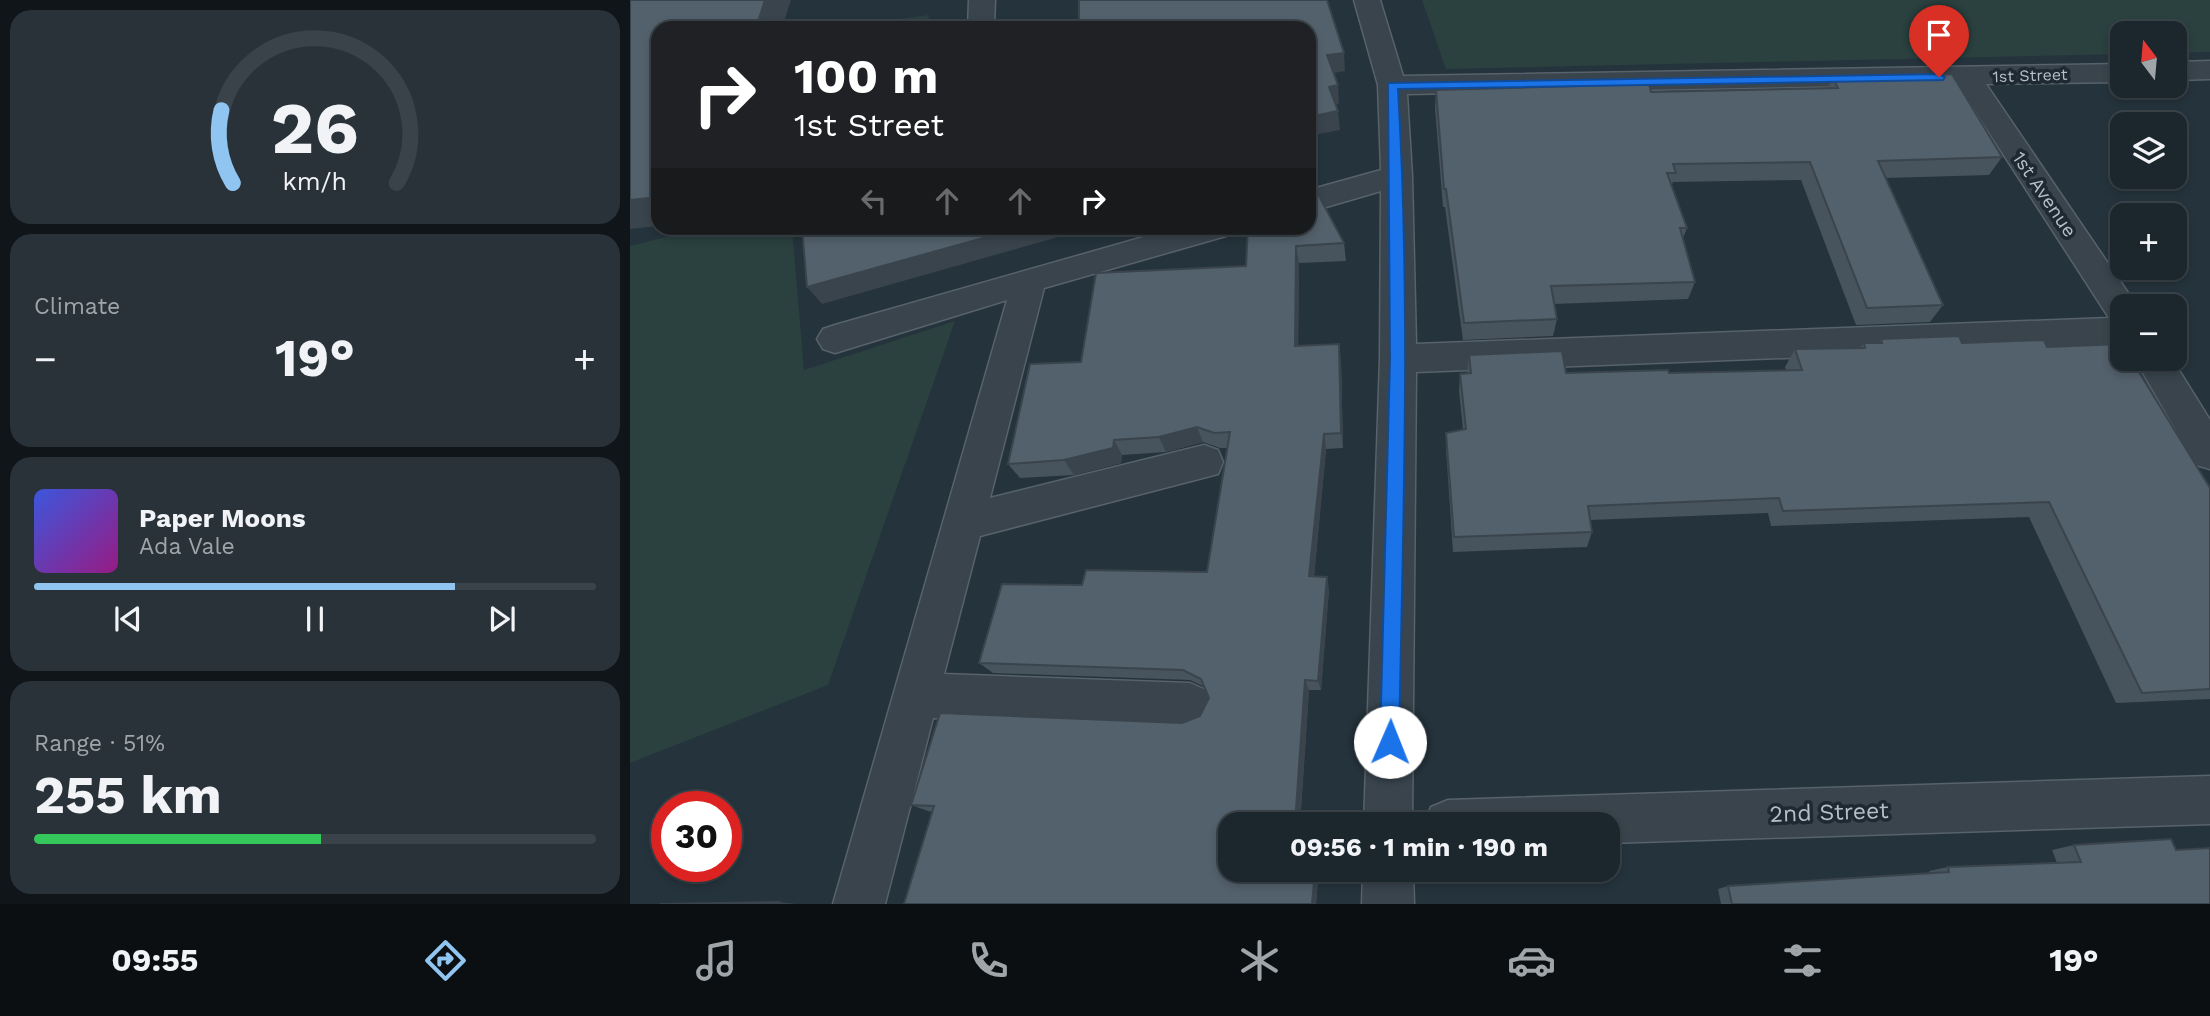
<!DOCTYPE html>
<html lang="en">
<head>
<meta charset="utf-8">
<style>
	body { margin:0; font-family:"Work Sans",sans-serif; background:#293239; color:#f1f3f6; height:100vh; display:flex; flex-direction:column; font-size:26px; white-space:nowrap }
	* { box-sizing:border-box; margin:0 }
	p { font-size:23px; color:#a0a5aa }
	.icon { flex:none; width:38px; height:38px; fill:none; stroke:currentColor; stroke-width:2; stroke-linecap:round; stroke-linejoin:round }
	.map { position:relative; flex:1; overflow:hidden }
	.details { display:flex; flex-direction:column; gap:10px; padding:10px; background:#0f1519; width:630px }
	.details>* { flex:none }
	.banner { position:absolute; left:21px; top:21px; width:665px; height:214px; border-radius:21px; box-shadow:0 4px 10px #0003,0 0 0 2px #3a4349; background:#202124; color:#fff; overflow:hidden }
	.needle { width:46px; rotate:344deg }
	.buttons { position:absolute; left:1480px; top:21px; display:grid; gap:14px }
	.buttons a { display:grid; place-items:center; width:77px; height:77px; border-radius:14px; background:#1c262d; box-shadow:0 4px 10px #0003,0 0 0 2px #3a4349; font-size:35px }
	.speed { position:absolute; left:21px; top:791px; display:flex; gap:14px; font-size:35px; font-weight:700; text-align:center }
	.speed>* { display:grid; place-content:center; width:91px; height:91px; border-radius:50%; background:#1c262d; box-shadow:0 4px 10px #0003,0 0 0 2px #3a4349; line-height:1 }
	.speed .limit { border:10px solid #d22; background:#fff; color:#111 }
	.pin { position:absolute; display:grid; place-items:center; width:60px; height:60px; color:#fff; margin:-72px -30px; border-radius:50% 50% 50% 0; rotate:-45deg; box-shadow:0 0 7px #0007 }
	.pin .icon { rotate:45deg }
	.me { position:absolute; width:77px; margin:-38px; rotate:1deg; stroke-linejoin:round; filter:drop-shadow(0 0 5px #0008) }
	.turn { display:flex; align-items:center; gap:24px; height:147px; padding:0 28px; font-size:32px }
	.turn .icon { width:91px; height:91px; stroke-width:2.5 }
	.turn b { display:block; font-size:49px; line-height:60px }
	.lanes { display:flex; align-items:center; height:66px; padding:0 28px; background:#0003; justify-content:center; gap:35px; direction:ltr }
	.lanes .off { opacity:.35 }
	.big { font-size:52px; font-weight:700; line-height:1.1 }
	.details .card { flex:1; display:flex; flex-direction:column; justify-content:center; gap:10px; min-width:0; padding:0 24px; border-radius:21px; background:#293239 }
	.details .dial { align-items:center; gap:0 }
	.dial svg { height:182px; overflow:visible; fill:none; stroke:#3a4349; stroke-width:7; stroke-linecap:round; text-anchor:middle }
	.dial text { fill:#f1f3f6; stroke:none }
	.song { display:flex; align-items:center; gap:21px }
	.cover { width:84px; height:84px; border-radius:10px; background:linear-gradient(135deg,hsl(230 70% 55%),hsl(310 70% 35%)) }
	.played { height:7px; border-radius:4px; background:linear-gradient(90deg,#90c4f1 75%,#3a4349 75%) }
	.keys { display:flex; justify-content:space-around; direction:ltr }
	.heat { display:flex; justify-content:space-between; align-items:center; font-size:38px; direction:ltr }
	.charge { height:10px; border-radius:5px; background:linear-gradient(90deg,#34c759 51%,#3a4349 0) }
	.trip { position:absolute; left:588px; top:812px; width:402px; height:70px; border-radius:21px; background:#1c262d; box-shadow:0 4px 10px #0003,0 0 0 2px #3a4349; font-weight:700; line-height:70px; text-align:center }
	.tab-bar { display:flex; height:112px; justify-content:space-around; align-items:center; background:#0b0f12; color:#a0a5aa }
	.tab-bar .icon { width:49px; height:49px }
	.tab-bar .active { color:#90c4f1 }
	.tab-bar b { font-size:32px; color:#f1f3f6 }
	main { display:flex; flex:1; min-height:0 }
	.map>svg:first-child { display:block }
</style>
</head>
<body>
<main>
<section class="details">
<div class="card dial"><svg viewBox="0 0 100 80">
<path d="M14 69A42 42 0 1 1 86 69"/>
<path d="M14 69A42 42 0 0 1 9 37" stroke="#90c4f1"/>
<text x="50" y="56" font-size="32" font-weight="700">26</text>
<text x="50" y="72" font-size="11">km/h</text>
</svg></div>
<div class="card"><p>Climate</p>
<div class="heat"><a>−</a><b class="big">19°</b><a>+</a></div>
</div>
<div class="card">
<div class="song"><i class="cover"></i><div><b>Paper Moons</b><p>Ada Vale</p></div></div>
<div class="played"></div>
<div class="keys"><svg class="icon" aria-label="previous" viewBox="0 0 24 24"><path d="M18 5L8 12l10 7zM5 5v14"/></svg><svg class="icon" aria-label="pause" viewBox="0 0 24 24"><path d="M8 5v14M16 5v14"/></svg><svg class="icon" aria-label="next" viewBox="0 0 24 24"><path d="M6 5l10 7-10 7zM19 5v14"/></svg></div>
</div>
<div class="card"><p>Range · 51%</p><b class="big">255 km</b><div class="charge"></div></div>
</section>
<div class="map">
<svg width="1580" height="904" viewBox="0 0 1580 904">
	<rect width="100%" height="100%" fill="#25333c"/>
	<g fill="#2a413f">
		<polygon points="792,0 1580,0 1580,52 1545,53 1545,33 1493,33 1493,54 816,69"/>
		<polygon points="299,15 298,28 218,28 219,26"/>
		<polygon points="71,228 162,228 174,370 325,321 198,685 0,763 0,246"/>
	</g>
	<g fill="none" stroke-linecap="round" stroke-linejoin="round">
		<g stroke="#57626b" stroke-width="3">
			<g id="minor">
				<polygon points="339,0 365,0 364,28 338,28"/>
				<path d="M724,0H750L773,76L1493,64V82L1356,84L1507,306H1493V345L786,372L782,824H734L750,359L751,191L679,212V190L751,170L748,85ZM1328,84L1479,318L786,344L782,176L777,94Z"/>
				<polygon points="1580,61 1580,79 1545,80 1545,62"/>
				<polygon points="545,228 601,228 596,236 414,288 360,498 574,445 588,450 593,462 588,474 350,536 314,674 560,683 576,690 583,706 576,722 560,729 303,718 255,904 203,904 377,300 205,353 193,349 187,339 193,329 205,325"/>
				<polygon points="1505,359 1542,359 1580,420 1580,469 1566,465"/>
				<polygon points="1580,776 1580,824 978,843 978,824 794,824 801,807 818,800"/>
				<polygon points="733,870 783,870 784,904 732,904"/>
			</g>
		</g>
		<use href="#minor" fill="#39444d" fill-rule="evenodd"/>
	</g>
	<g fill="#47535d">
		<polygon points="1203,78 1372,157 1359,175 1256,178 1313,305 1300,322 1226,325 1171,180 1043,182 1041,186 1057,228 1053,238 1065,282 1058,299 924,304 927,319 923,336 833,340 815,207 813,207 805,108 806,90 1021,92 1198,88"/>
		<polygon points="618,228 714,243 716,261 669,263 668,346 711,360 713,448 696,449 684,576 699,589 691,690 679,690 670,824 600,824 600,870 689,870 686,904 298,811 281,805 552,723 570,716 579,698 575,687 560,680 363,673 349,663 452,585 577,572 598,448 590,448 573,442 536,452 492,455 491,463 444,475 390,478 378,464 451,362 616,266"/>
		<polygon points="1251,339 1417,347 1580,488 1580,699 1486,703 1399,517 1141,526 1138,513 960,520 962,532 957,547 823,552 816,449 816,433 833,429 829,391 830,374 837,373 839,355 936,373 1039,373 1156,370 1155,367 1165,349 1230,348 1234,343 1248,343"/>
		<polygon points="1444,845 1546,850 1580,904 1091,904 1088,889 1098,886 1300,873 1299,871 1318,867 1427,863 1422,850"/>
	</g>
	<g fill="#3a444c">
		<polygon points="135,0 161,0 152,28 126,28"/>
		<polygon points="714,53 715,71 699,74 697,55"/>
		<polygon points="708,85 709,104 701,105 699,87"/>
		<polygon points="708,111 710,130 679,136 679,117"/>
		<polygon points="28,197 28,226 0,229 0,200"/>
		<polygon points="389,228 460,228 192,304 177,287"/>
		<polygon points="666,246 669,263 668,362 665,346"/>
		<polygon points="709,344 711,360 713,448 711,433"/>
		<polygon points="567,427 573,442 536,452 529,437"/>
		<polygon points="694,434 696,449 683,589 679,576"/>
		<polygon points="484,440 492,455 491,463 444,475 434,460"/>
		<polygon points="697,577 699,589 691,690 688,681"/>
		<polygon points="675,680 679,690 670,824 665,824"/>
		<polygon points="685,870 689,870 686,904 682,904"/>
		<polygon points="149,902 166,904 148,904"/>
	</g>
	<g fill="#53616c" stroke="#3a444c" stroke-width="2">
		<polygon points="0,0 135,0 126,28 28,28 28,197 0,200"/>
		<polygon points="449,0 697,0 714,53 697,55 708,85 699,87 708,111 679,117 679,28 449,28"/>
		<polygon points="1322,74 1372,157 1248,161 1313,305 1237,308 1180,162 1043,164 1046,173 1037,173 1057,228 1050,228 1065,282 921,286 927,319 834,323 816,189 814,189 806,90 1019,84 1021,92 1208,88 1203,78"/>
		<polygon points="688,194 714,243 666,246 665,346 709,344 711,433 694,434 679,576 697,577 688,681 675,680 665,824 600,824 600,870 685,870 682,904 274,904 304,806 281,805 310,713 552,723 570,716 579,698 571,679 553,670 349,663 372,584 452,585 456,570 577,572 600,432 584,433 567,427 529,437 484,440 483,448 434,460 378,464 400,364 451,362 466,273 616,266 618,228 679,228 679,195"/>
		<polygon points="172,228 389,228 177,287"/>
		<polygon points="1329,336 1332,343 1414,340 1417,347 1491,344 1493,346 1493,359 1501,359 1580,488 1580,689 1512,693 1419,502 1153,511 1149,498 958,506 962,532 824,537 816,433 836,429 830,374 841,373 839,355 932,351 936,373 1038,370 1039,373 1172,370 1165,349 1235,348 1234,343 1252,343 1251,339"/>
		<polygon points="1541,839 1546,850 1580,848 1580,904 1102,904 1098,886 1319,872 1318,867 1451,862 1444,845"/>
		<polygon points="149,902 148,904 30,904"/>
	</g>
	<path fill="#1a73e8" stroke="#114b97" stroke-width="2" d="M1309,74L1315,77L1313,80L768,89C781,306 773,525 769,742L767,749L760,752L753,749L750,742L760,359L758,83Z"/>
	<g text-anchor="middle" stroke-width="7" stroke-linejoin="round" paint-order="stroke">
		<g font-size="16" fill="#b5bfc8" stroke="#1e2932">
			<text transform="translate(1400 75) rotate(-2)" y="6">1st Street</text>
		</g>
		<g font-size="19" fill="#b5bfc8" stroke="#1e2932">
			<text transform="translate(1415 194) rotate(56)" y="7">1st Avenue</text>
		</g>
		<g font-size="23" fill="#b5bfc8" stroke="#1e2932">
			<text transform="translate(1199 812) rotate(-2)" y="8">2nd Street</text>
		</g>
	</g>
</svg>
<div class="buttons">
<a><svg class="needle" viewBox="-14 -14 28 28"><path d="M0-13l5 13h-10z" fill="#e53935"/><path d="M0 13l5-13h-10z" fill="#a0a5aa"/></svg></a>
<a><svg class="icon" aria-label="layers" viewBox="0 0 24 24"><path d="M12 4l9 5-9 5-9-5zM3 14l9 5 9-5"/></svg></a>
<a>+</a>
<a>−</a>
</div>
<div class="speed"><div class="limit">30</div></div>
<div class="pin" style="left:1309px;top:77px;background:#d93025"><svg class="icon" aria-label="arrive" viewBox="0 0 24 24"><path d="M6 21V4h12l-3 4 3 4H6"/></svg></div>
<svg class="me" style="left:760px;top:742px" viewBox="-20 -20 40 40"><circle r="19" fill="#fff"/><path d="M0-13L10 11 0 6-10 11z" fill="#1a73e8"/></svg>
<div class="trip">09:56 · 1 min · 190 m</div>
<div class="banner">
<div class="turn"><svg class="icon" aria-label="right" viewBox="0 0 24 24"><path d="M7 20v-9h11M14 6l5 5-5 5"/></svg><div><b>100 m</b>1st Street</div></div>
<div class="lanes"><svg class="icon off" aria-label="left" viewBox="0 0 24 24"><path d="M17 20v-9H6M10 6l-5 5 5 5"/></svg><svg class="icon off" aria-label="ahead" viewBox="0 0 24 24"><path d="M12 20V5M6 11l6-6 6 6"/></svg><svg class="icon off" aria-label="ahead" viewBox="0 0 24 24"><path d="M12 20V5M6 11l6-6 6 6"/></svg><svg class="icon" aria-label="right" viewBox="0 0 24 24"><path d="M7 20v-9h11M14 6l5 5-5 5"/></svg></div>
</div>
</div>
</main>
<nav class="tab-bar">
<b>09:55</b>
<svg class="icon active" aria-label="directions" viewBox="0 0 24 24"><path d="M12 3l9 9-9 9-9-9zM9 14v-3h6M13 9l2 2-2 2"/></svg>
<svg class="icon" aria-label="music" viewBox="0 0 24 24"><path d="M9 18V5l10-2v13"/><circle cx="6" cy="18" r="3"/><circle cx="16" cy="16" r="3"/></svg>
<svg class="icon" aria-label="phone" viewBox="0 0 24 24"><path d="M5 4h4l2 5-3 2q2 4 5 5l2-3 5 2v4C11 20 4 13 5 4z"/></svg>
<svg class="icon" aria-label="climate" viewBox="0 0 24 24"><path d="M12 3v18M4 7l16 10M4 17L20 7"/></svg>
<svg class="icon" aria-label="car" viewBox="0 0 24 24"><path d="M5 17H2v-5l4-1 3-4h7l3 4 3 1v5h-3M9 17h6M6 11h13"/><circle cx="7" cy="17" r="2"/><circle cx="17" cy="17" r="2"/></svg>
<svg class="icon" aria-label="filters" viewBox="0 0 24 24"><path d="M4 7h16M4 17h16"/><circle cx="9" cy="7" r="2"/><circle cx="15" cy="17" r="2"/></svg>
<b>19°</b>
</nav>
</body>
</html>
